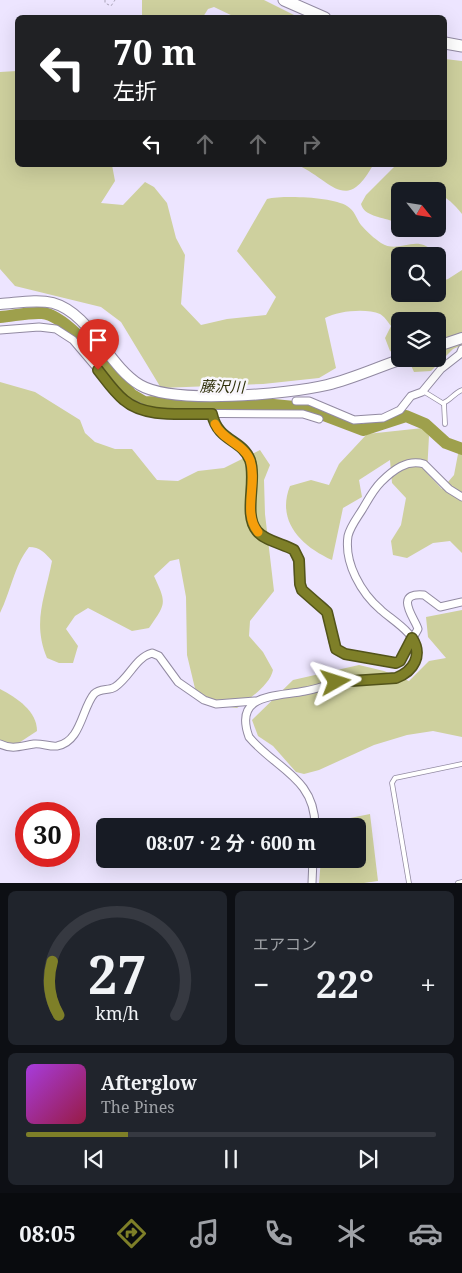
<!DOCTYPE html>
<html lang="ja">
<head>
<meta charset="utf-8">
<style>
	body { margin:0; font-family:"Noto Serif","Noto Sans JP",serif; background:#20242c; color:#f1f3f6; height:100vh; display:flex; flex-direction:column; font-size:19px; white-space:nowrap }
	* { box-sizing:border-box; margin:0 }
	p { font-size:16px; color:#9ea1a6 }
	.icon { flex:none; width:28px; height:28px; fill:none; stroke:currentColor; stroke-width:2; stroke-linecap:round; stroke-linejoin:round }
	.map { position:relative; height:883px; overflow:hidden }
	.sheet { display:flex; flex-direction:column; gap:8px; padding:8px; background:#0d0f14; flex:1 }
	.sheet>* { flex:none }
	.top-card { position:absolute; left:15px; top:15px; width:432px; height:152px; border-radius:8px; box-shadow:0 5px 20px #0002; background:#202124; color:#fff; overflow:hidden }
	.needle { width:32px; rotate:120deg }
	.controls { position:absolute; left:391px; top:182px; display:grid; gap:10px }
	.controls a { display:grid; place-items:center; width:55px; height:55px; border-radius:8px; background:#171b24; box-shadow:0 5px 20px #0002; font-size:25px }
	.speed { position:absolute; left:15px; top:802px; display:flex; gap:10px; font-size:25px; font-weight:700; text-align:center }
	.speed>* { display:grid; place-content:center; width:65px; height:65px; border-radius:50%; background:#171b24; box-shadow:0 5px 20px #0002; line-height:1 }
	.speed .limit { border:8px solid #d22; background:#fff; color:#111 }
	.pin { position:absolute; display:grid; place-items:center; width:42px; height:42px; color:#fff; margin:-51px -21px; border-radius:50% 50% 50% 0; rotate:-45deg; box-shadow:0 0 5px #0007 }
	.pin .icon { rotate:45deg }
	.me { position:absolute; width:55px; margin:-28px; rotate:84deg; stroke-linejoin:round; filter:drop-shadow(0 0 4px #0008) }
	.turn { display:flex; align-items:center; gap:18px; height:105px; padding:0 15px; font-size:22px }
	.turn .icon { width:65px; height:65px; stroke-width:2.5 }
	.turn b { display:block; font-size:35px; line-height:42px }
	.lanes { display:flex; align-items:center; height:48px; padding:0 15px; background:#0003; justify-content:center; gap:25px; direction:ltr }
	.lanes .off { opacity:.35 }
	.big { font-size:38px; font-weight:700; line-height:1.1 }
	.sheet .tile { flex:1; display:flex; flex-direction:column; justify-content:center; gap:8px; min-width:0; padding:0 18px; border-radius:8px; background:#20242c }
	.sheet .dial { align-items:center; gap:0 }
	.dial svg { height:130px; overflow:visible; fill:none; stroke:#363941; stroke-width:7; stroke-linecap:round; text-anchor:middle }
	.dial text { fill:#f1f3f6; stroke:none }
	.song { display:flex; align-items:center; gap:15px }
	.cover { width:60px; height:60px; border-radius:8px; background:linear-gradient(135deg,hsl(280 70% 55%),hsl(340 70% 35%)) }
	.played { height:5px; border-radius:2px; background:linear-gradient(90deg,#7e7f28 25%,#363941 25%) }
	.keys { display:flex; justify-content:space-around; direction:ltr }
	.heat { display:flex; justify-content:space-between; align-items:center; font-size:28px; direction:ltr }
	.sheet .tiles { flex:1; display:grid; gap:8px; grid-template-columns:1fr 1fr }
	.tile:last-child { grid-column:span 2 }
	.trip { position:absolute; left:96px; top:818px; width:270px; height:50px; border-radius:8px; background:#171b24; box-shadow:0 5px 20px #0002; font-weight:700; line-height:50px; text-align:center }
	.menu { display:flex; height:80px; justify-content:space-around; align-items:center; background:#090b0e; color:#9ea1a6 }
	.menu .icon { width:35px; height:35px }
	.menu .on { color:#7e7f28 }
	.menu b { font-size:22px; color:#f1f3f6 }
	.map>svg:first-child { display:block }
</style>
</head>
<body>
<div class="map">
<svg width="462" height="883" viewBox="0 0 462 883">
	<rect width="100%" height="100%" fill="#ede5ff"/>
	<g fill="#ced09e">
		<polygon points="142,0 264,0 298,17 235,17 214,7 208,9 203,17 142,17"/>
		<path d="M445,59L462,61V214C442,188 430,191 400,191V215L392,221C381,217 364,216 361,204L366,195L396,165H445Z"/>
		<path d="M17,71L18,165H112L115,181L101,203L123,205L145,182L154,187L167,203L176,238L185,255L181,304L201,325L227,319L266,315L276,297L237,251L267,199C284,195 333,197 347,206C355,211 356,218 361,225C366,231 375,239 381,243C400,255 416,232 435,253C443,261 440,267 438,277V256H400V294H438V282L448,279L462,270V345L453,349L431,371L414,372L408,359H438V321H400V356L390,351L385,338L391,326C388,322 384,316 380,314C366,308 338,311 325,318L336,368L319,378L263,384L161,388L121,322L101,307L15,286L0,269V72Z"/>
		<path d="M298,165H373C346,214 332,181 298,165Z"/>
		<path d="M0,382L35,392L80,420L85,433L95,442L115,449H132L157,480L178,481L198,471L224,468L260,450L270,465L264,480L265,514L274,591L250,621L249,636L263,652L273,670C270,685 249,699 237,708L205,704L198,701L187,655L186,597L179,559L170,561L154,576C167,604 166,603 149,628L132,631L88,608L75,616L66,629L78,646L73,663H59L47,658C32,622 45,598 52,561C45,553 40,547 29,547C14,566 11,591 0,613Z"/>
		<path d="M423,428L429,436L427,473L442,489L454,475L458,454H462V553L450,541L433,543L407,558L393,555L391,541L401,525L406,498L392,483L390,460L359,480L362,497L343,508L332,560C301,546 276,521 290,486L311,480L329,485L339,464L367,434Z"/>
		<polygon points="462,610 462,737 433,731 407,735 374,745 319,770 304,774 296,772 273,746 258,736 252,720 293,680 359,665 384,671 409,681 429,661 446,658 428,637 426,617"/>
		<path d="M0,689C17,698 37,711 37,731L8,750L0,744Z"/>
		<polygon points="370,814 378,881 364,883 319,883 321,859 358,859 358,826 327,826 330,822"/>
	</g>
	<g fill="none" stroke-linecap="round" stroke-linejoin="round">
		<path stroke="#9ea04c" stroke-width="12" d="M0,317C13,316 29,312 42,313C69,315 112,375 132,395L144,402L245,406L263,404L305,408L363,430L406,416L425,424L446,443L462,449"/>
		<g stroke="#928aa2" stroke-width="5.5">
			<g id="lane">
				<polyline points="423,391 444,404 445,424"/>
				<path d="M443,403C451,400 454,393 462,390"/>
				<polyline points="409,883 392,783 395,778 462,764"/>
				<polyline points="458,883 462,882"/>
			</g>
		</g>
		<g stroke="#928aa2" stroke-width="9">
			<g id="street">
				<polyline points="0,330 39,327 56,329 73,340 124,400 153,413 303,414 319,419"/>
				<polyline points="296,401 309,401 354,420 383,418 400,410 411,396 422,392 441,369 460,354 462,349"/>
				<path d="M211,414C218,442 242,439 249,460C257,481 243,515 257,531C265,541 283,544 294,550C301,564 296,572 300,585C302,596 318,600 325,608C335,621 327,641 339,652L396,663L400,661L418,629C416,620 392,592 424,595L440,607L462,602"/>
				<path d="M0,744C12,750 21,746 34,744C41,743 50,747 57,746C81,742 82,708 94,694C100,688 109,691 115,687C130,677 135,658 152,653L159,656L178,682L204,700L216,704L255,701"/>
				<path d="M315,826C315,778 276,769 249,737C233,693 276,697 305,691C319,689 332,682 346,681C368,678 418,688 417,652C416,633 393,621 381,610C361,593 344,563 348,536C350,527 357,518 362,510C368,500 373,490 381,482C393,470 407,459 424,464L449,489L462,497"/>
				<polyline points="312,883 313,859"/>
			</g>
		</g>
		<g stroke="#928aa2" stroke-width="12">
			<g id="secondary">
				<path d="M0,304C17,303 37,299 53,303C90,313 108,366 140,385C174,405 288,394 327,385C352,379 378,367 402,359"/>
				<polyline points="438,346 462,338"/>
			</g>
		</g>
		<g stroke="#928aa2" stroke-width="13">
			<g id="primary">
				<polyline points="284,0 325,18"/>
				<polyline points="445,43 462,46"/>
			</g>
		</g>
		<polyline stroke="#a9a3b7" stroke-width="1" stroke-dasharray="2.5 2.5" stroke-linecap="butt" points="105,0 105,3 111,6 115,0"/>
		<use href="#lane" stroke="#fff" stroke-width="4"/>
		<use href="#street" stroke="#fff" stroke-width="7"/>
		<use href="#secondary" stroke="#fff" stroke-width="10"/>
		<use href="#primary" stroke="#fff" stroke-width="11"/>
	</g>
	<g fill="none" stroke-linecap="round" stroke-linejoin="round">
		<g stroke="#52531a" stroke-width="12">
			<path id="route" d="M98,370C106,380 114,392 124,400C146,419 184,413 212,414C218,442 242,439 250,460C257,481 243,515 257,531C265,541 284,544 294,550L299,560L300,584L302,590L327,612L336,649L345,654L396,663L400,661L412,638C423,655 414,671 396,678L336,682"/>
		</g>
		<use href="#route" stroke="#7e7f28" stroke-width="9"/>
		<path stroke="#f59e0b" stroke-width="9" d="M215,424C222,440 244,444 250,460C258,483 242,512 258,532"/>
	</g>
	<g text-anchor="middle" stroke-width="5" stroke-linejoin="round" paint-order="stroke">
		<g font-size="15" font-style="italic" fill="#2f300b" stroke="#f8f6fb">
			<text transform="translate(222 387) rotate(1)" y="5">藤沢川</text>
		</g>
	</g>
</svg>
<div class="controls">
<a><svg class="needle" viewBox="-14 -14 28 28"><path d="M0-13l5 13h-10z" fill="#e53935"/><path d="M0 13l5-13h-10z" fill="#9ea1a6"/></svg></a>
<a><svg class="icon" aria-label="search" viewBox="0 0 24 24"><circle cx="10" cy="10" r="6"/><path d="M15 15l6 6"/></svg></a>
<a><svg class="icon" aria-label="layers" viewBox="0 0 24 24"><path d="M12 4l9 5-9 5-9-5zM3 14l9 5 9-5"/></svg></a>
</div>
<div class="speed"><div class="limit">30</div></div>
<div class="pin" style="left:98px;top:370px;background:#d93025"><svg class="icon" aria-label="arrive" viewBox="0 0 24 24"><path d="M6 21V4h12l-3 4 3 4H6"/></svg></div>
<svg class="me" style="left:336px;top:682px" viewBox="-20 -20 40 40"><path d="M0-17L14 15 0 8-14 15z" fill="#7e7f28" stroke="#fff" stroke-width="4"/></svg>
<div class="trip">08:07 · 2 分 · 600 m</div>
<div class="top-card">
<div class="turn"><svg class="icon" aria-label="left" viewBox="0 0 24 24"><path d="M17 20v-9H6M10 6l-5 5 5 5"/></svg><div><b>70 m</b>左折</div></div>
<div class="lanes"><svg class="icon" aria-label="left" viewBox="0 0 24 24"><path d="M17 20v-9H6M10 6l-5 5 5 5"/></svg><svg class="icon off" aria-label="ahead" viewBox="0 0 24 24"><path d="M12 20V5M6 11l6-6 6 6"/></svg><svg class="icon off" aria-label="ahead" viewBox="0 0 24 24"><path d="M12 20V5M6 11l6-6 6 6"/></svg><svg class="icon off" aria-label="right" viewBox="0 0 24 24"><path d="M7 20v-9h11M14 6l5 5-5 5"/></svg></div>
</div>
</div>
<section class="sheet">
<div class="tiles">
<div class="tile dial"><svg viewBox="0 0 100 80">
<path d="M14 69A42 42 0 1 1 86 69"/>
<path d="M14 69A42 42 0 0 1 10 36" stroke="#7e7f28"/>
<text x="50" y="56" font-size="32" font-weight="700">27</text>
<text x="50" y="72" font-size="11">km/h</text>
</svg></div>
<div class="tile"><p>エアコン</p>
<div class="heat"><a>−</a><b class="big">22°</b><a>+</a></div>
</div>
<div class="tile">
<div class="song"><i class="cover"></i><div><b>Afterglow</b><p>The Pines</p></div></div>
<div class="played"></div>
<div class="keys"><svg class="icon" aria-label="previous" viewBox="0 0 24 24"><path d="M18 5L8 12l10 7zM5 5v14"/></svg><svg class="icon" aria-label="pause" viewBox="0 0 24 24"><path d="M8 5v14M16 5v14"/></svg><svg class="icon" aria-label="next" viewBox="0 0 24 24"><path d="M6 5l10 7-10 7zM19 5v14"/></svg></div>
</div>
</div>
</section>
<nav class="menu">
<b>08:05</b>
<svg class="icon on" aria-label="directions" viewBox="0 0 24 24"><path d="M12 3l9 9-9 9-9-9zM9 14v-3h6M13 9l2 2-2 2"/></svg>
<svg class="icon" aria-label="music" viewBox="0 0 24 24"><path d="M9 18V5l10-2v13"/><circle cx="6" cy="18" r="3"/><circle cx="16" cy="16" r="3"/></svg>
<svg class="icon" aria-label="phone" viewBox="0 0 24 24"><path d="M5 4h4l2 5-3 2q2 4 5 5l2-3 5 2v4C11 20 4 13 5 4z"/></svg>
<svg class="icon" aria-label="climate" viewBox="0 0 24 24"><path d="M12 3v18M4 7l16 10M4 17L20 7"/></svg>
<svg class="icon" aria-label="car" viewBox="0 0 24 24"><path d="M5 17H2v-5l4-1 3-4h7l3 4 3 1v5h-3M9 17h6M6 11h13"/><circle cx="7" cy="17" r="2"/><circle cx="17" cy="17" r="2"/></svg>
</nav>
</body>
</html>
